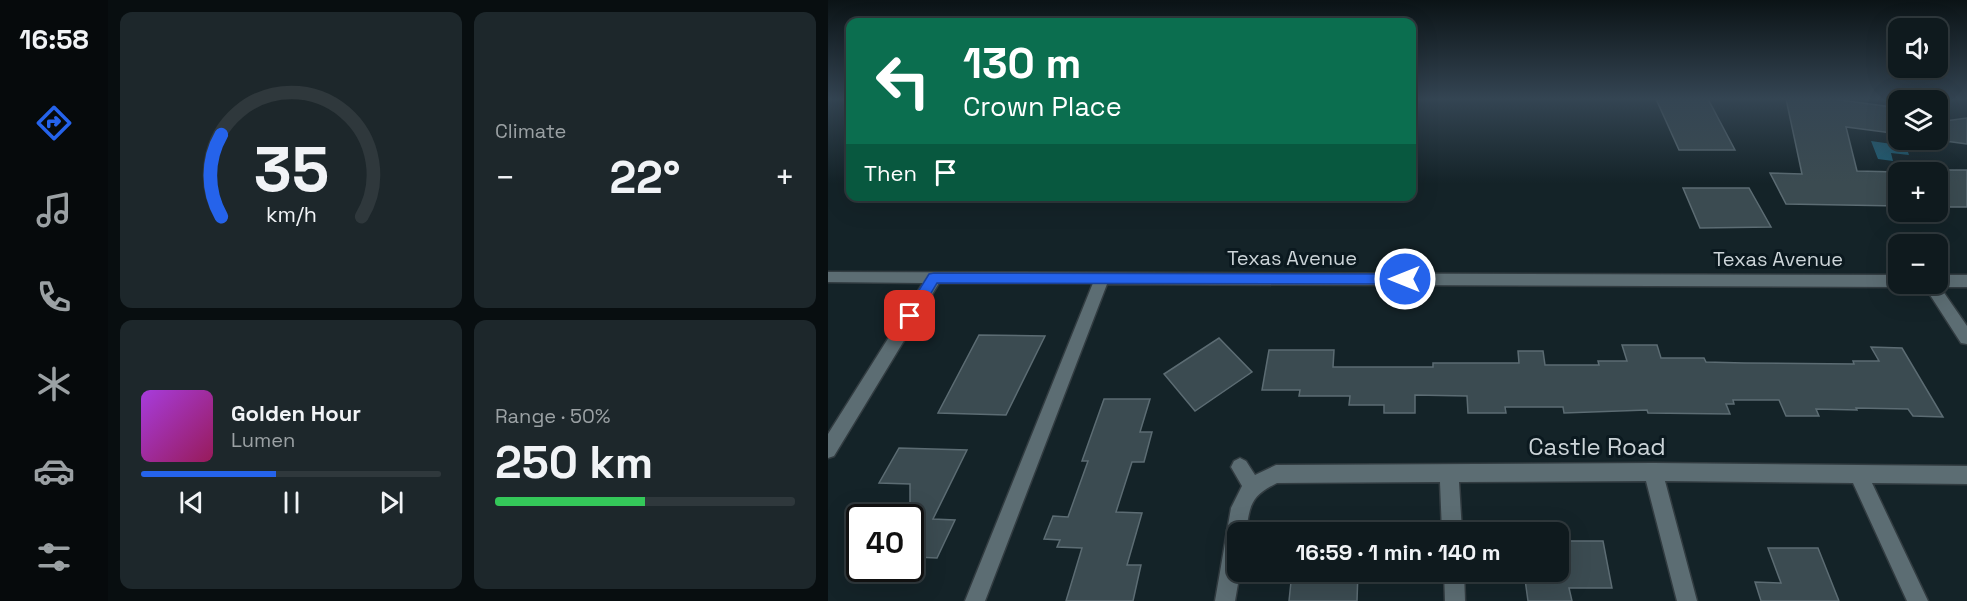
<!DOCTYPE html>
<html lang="en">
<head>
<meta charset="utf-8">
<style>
	body { margin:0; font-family:"Space Grotesk",sans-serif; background:#1d272b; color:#f1f3f6; height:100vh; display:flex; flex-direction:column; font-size:22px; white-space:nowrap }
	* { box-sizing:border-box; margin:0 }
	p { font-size:20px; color:#9ba1a4 }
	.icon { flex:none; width:33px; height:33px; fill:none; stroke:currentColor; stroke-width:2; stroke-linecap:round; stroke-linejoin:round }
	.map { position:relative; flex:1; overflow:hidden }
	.drawer { display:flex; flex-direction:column; gap:12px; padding:12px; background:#080e10; width:720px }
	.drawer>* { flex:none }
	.guide { position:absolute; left:18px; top:18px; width:570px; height:183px; border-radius:12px; box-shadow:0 6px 24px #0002,0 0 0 2px #2f383c; background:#0b6e4f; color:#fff; overflow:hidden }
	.fabs { position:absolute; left:1060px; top:18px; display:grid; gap:12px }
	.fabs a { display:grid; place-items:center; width:60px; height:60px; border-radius:12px; background:#0f1a1e; box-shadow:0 6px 24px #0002,0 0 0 2px #2f383c; font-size:30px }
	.speed { position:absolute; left:18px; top:504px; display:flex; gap:12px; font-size:30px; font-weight:700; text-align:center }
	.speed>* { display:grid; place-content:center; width:78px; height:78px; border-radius:50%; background:#0f1a1e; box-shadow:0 6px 24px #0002,0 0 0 2px #2f383c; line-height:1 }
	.speed .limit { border:3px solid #111; border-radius:9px; background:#fff; color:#111 }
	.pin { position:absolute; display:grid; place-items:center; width:51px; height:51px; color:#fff; margin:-26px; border-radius:12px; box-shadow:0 3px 9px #0006 }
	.me { position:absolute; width:66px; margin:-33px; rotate:270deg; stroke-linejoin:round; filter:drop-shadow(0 0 4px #0008) }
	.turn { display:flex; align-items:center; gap:21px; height:126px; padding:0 18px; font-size:27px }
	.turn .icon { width:78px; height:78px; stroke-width:2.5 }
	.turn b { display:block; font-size:42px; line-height:51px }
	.then { display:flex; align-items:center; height:57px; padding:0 18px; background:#0003; gap:12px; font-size:22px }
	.big { font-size:45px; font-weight:700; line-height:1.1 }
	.drawer .card { flex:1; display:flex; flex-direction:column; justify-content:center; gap:9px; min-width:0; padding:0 21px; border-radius:12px; background:#1d272b }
	.drawer .dial { align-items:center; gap:0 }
	.dial svg { height:156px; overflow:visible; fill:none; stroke:#2f383c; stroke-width:7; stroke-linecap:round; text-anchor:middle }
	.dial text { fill:#f1f3f6; stroke:none }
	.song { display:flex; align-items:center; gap:18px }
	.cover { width:72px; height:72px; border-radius:9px; background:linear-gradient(135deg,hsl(280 70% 55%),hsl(330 70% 35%)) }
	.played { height:6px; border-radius:3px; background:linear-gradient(90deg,#2563eb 45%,#2f383c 45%) }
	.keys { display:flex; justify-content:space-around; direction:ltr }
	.heat { display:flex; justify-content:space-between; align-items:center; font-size:33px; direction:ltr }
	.charge { height:9px; border-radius:4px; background:linear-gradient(90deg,#34c759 50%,#2f383c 0) }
	.drawer .tiles { flex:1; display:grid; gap:12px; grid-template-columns:repeat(2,1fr) }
	.trip { position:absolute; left:399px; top:522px; width:342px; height:60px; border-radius:12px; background:#0f1a1e; box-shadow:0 6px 24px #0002,0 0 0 2px #2f383c; font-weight:700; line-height:60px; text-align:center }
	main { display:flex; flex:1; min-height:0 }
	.tab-bar { display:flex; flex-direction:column; width:108px; justify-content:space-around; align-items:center; background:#060a0c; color:#9ba1a4 }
	.tab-bar .icon { width:42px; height:42px }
	.tab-bar .active { color:#2563eb }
	.tab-bar b { font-size:27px; color:#f1f3f6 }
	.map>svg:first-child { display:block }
</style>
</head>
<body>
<main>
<nav class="tab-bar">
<b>16:58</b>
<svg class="icon active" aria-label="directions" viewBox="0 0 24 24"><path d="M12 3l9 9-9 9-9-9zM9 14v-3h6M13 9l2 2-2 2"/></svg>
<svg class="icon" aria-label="music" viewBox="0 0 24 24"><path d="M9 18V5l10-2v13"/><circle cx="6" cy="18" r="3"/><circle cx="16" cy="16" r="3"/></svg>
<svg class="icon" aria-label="phone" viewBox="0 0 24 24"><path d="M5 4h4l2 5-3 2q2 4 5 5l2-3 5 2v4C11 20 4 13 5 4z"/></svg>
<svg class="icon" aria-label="climate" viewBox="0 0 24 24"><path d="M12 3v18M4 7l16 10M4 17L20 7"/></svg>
<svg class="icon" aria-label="car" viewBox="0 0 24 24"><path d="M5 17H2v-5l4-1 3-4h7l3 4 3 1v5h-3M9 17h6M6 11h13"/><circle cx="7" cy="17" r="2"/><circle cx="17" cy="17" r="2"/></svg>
<svg class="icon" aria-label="filters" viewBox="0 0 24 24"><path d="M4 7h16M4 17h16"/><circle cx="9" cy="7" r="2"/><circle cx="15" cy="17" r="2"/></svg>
</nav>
<section class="drawer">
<div class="tiles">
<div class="card dial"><svg viewBox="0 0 100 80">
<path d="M14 69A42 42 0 1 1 86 69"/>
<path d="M14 69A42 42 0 0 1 14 27" stroke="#2563eb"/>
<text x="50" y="56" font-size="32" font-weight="700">35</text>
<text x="50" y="72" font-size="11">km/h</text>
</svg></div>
<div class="card"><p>Climate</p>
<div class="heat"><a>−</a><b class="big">22°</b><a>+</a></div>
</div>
<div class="card">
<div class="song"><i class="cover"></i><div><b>Golden Hour</b><p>Lumen</p></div></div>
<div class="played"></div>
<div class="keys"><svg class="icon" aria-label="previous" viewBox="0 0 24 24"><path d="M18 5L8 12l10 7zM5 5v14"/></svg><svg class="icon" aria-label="pause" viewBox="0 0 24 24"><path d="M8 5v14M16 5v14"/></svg><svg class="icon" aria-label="next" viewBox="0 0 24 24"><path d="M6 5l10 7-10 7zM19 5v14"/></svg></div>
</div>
<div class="card"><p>Range · 50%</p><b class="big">250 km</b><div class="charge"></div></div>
</div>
</section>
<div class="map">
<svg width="1139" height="601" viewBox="0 0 1139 601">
	<rect width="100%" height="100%" fill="#142328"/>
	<polygon fill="#1f627a" points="1043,141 1078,146 1081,155 1063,153 1065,161 1050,159"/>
	<g fill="#3b4b51" stroke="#5c6c73" stroke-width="1.5">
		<polygon points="828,99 880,99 907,150 851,150"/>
		<polygon points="958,99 1005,99 1064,107 1071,126 1071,134 1018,127 1029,171 1071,172 1071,206 958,204 942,173 974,174"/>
		<polygon points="1139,118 1139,144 1110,140 1110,122"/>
		<polygon points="1110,170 1139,170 1139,207 1122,207 1110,193"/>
		<polygon points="855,188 921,188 943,227 872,228"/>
		<polygon points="151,335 217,336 178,415 110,413"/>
		<polygon points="391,338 424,372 367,411 336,374"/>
		<polygon points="794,345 829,345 833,358 876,358 878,362 916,363 1026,364 1025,361 1051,361 1043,347 1074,348 1115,417 1085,416 1080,409 1028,408 1029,410 988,409 991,416 958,416 951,400 905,400 906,404 898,404 902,414 820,413 819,410 736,413 735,407 677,407 678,413 640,413 639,396 587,395 587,413 556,413 556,405 521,405 522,396 471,396 472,390 434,390 441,350 506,350 505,367 605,367 605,363 691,363 690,351 715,351 717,365 771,365 770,361 799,361"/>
		<polygon points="276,399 322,399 312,432 324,432 316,462 304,462 288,512 314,513 299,565 313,565 305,601 238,601 254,548 229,547 232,540 216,539 225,516 240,517 260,461 254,461"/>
		<polygon points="71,448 139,450 105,519 127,520 109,558 87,557 82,566 82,484 51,483"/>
		<polygon points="730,541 775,541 784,588 741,588 744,601 700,601 696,572 730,572"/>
		<polygon points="940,548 990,548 1011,601 933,601 927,582 953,583"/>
		<polygon points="464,572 530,572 529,601 461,601"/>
	</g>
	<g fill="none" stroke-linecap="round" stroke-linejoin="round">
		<g stroke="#323c41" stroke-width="3">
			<g id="minor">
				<polygon points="0,272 1071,275 1071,284 1077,284 1071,287 279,284 157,601 137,601 265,283 111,283 6,456 0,458 0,434 95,283 0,282"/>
				<polygon points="1110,275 1139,275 1139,287 1112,287 1139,326 1139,344 1133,343 1095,284 1110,284"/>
				<path d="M412,458L418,461L427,475L448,465L825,463L1139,466V484L1044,483L1100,601H1079L1025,483L837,481L869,601H849L818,481L631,482L634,532H614L612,482L449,483C423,496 422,504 418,532H410V572H412L407,601H387L403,508L414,486L403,467L406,461Z"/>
				<polygon points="616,572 636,572 637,601 617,601"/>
			</g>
		</g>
		<use href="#minor" fill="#5c6d73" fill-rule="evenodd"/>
	</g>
	<linearGradient id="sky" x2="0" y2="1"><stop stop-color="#0b1316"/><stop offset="0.54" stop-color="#344553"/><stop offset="1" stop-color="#344553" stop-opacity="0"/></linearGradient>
	<rect width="1139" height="183" fill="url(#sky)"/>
	<polygon fill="#2563eb" stroke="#184099" stroke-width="1.5" points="106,273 577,274 583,279 577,284 109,283 87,320 77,320 75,316 101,274"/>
	<g text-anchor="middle" stroke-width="6" stroke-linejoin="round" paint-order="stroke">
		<g font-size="20" fill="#ccd4d8" stroke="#0b191f">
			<text x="464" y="265">Texas Avenue</text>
			<text x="950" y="266">Texas Avenue</text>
		</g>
		<g font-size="24" fill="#ccd4d8" stroke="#0b191f">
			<text x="769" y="455">Castle Road</text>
		</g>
	</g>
</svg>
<div class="fabs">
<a><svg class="icon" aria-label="sound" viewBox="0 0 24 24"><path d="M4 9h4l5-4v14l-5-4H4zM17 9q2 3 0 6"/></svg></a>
<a><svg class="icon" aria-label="layers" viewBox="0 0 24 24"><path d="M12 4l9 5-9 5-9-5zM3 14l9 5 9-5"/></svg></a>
<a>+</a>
<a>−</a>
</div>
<div class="speed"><div class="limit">40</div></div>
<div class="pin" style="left:82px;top:316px;background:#d93025"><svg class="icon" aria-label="arrive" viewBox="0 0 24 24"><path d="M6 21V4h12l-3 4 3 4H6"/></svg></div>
<svg class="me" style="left:577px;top:279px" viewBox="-20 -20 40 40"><circle r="17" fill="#2563eb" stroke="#fff" stroke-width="3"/><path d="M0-11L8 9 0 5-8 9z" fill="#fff"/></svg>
<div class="trip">16:59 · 1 min · 140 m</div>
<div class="guide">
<div class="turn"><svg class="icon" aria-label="left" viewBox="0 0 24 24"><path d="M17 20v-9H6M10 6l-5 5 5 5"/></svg><div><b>130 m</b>Crown Place</div></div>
<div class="then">Then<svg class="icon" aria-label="arrive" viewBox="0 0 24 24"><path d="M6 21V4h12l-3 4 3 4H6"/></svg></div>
</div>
</div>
</main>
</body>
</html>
